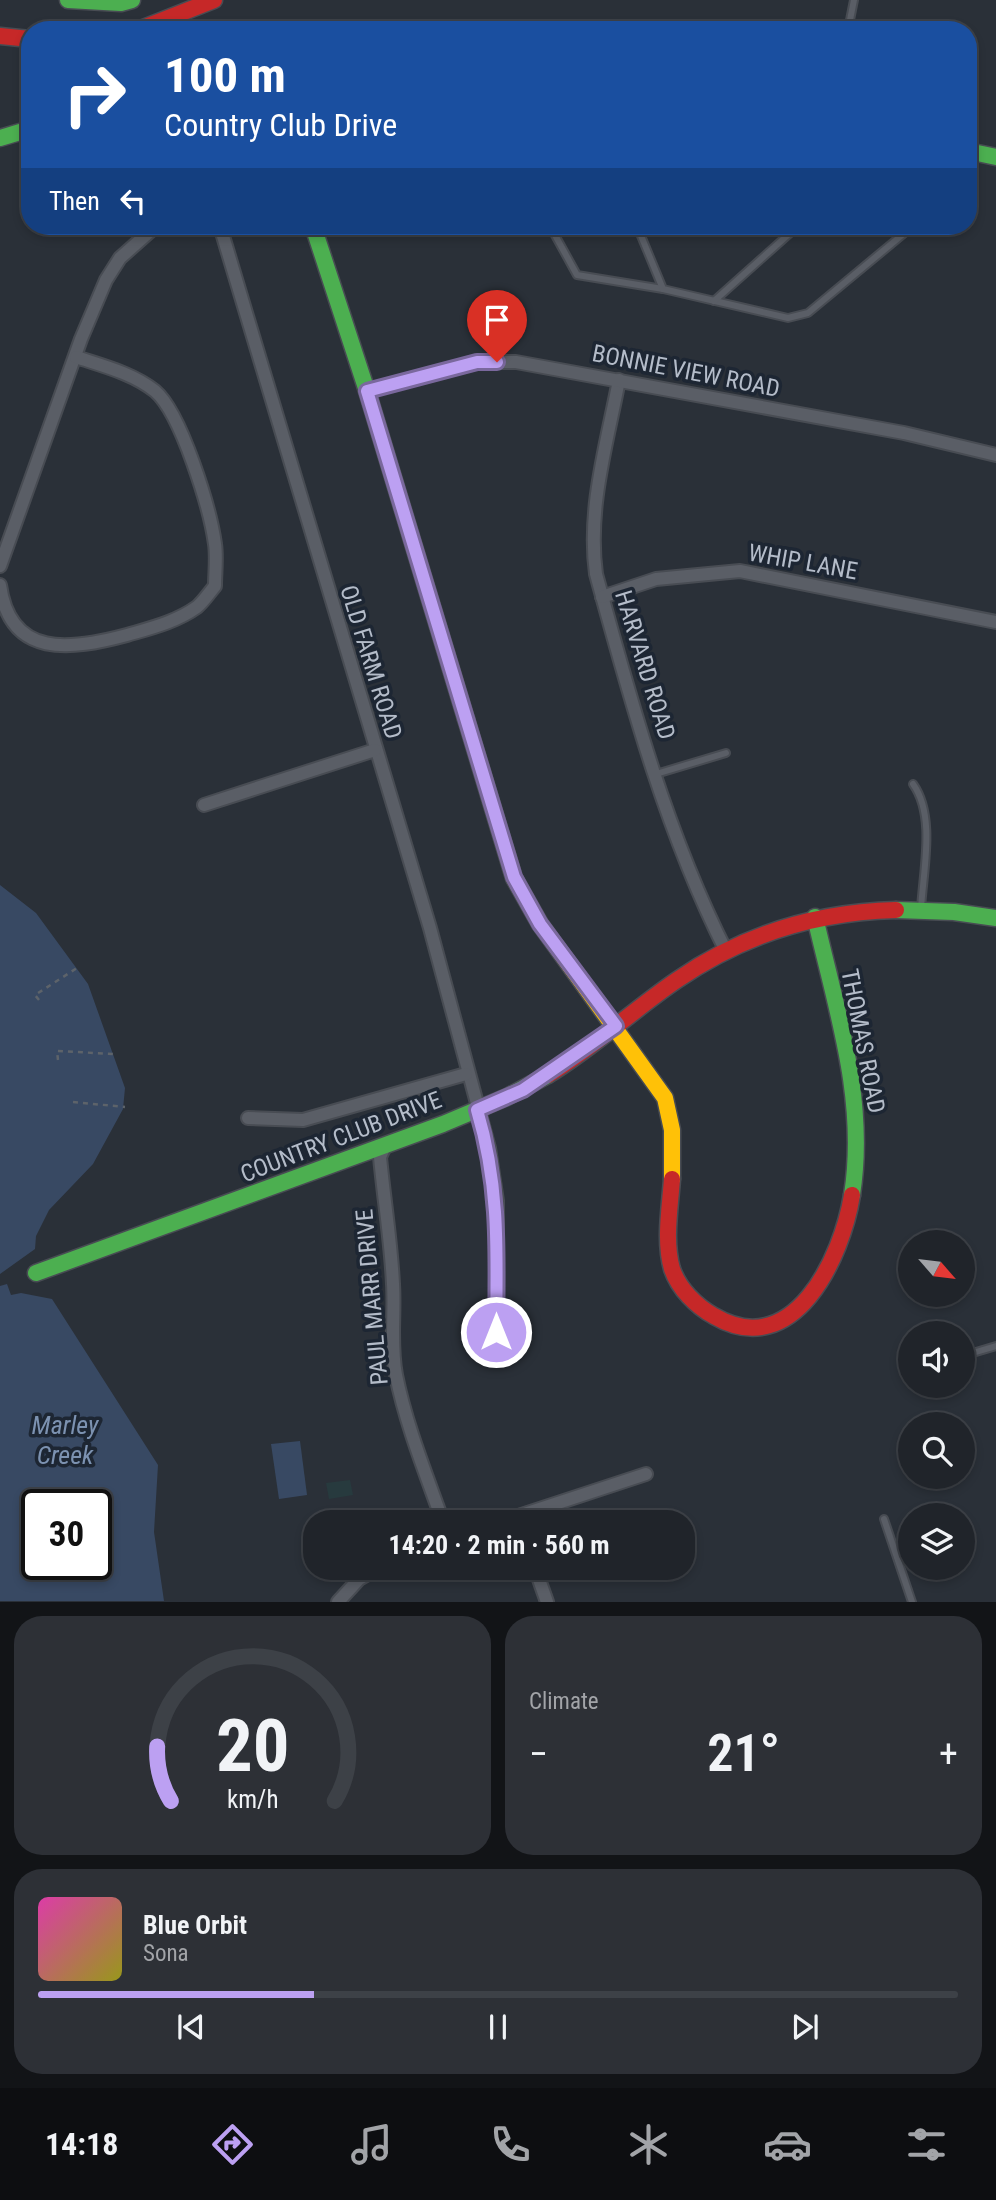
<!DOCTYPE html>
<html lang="en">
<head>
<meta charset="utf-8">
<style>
	body { margin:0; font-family:"Roboto Condensed",sans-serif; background:#2d3036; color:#f1f3f6; height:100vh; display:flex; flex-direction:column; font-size:26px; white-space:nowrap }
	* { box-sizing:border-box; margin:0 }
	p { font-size:23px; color:#a2a4a8 }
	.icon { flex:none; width:38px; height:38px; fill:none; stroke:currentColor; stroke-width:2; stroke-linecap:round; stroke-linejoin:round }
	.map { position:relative; height:1602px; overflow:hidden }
	.side { display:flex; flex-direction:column; gap:14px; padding:14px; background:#121417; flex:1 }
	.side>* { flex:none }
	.hud { position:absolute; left:21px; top:21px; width:956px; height:214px; border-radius:28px; box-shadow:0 4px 10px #0003,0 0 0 2px #3d4147; background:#1a4fa0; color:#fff; overflow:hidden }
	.needle { width:46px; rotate:118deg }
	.fabs { position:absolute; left:898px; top:1230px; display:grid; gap:14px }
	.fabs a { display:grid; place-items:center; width:77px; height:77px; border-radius:50%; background:#20242a; box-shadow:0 4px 10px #0003,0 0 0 2px #3d4147; font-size:35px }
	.speed { position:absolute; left:21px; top:1489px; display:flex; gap:14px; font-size:35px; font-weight:700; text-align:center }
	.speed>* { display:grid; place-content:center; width:91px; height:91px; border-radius:50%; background:#20242a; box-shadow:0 4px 10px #0003,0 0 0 2px #3d4147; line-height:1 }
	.speed .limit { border:4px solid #111; border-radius:10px; background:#fff; color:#111 }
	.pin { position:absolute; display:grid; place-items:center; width:60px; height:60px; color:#fff; margin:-72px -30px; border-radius:50% 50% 50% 0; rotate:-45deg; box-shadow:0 0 7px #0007 }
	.pin .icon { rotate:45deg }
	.me { position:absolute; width:77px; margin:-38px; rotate:0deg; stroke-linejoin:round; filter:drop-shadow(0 0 5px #0008) }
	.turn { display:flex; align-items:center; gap:24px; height:147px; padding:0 28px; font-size:32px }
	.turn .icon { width:91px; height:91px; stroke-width:2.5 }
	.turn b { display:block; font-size:49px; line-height:60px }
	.then { display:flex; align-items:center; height:66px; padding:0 28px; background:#0003; gap:14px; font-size:26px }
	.big { font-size:52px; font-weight:700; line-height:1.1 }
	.side .tile { flex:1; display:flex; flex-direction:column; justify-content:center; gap:10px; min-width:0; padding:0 24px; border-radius:28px; background:#2d3036 }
	.side .dial { align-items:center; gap:0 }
	.dial svg { height:182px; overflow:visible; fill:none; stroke:#3d4147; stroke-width:7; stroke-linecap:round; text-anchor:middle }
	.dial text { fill:#f1f3f6; stroke:none }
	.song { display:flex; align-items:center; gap:21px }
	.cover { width:84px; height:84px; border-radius:10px; background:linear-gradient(135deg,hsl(320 70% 55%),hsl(60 70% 35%)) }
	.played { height:7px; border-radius:4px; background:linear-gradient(90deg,#bca0f2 30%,#3d4147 30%) }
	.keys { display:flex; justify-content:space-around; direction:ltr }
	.heat { display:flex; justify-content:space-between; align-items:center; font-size:38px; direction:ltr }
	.side .tiles { flex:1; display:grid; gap:14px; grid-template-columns:1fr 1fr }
	.tile:last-child { grid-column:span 2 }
	.trip { position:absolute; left:303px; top:1510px; width:392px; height:70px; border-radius:28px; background:#20242a; box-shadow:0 4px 10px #0003,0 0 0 2px #3d4147; font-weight:700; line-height:70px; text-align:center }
	.tab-bar { display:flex; height:112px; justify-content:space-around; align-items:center; background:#0d0e11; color:#a2a4a8 }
	.tab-bar .icon { width:49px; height:49px }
	.tab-bar .on { color:#bca0f2 }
	.tab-bar b { font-size:32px; color:#f1f3f6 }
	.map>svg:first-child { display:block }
</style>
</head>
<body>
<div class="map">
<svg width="996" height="1602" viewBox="0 0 996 1602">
	<rect width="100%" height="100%" fill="#2a3038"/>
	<polygon fill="#273a3e" points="350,1480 353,1495 329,1499 326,1483"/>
	<g fill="#384963" fill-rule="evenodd">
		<polygon points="0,885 36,913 88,984 125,1088 123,1109 93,1164 49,1210 36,1236 35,1249 0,1274"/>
		<path d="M7,1284L11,1295L21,1293L52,1299L158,1465L154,1532L164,1601H0V1286ZM37,1505H96V1564H37Z"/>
		<polygon points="300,1441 307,1495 279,1499 271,1444"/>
	</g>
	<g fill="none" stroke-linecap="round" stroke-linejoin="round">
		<g stroke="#484c53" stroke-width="10">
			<g id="lane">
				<polyline points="848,30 854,0"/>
				<polyline points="550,226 577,275 663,289"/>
				<polyline points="637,226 663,289 788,318 808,313 913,226"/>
				<polyline points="714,301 798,226"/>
				<polyline points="656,774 726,753"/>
				<path d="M913,784C936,816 923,871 921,909"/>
				<polyline points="976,1352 996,1346"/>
				<polyline points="884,1519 912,1602"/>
			</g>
		</g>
		<g stroke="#484c53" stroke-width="16">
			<g id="street">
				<polyline points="220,226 430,928 489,1148 497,1201 497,1332"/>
				<path d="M619,380C607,443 587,509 596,574C631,702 666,832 726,951"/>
				<polyline points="367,391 477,362 516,362 904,433 996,455"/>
				<polyline points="0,566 81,339 106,280 120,258 156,226"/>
				<path d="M0,585C10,659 71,650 127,635C151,628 176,622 197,607C204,601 209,593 215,586C215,573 217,557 215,544C210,508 181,413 155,391C132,373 103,366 76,357"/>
				<polyline points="602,597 656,579 740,571 996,622"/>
				<polyline points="204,805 375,750"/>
				<polyline points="248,1118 303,1120 466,1074"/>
				<path d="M385,1146L380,1157C384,1200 391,1241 393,1284C395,1315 390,1344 396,1375C406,1425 426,1474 443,1522"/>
				<polyline points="500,1522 646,1474"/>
				<polyline points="535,1568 547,1602"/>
				<polyline points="338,1602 359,1579 378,1568"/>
			</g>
		</g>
		<g stroke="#484c53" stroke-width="19">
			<g id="fast">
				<polyline points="68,0 121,3 132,0"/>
				<polyline points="0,138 30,129"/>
				<polyline points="968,151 996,157"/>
				<polyline points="313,226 367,391 466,719"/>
				<polyline points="896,910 954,912 996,918"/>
				<path d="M815,917C836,1009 867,1099 852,1195"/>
				<polyline points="36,1273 443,1124 507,1097 548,1075"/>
			</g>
		</g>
		<g stroke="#484c53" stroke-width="19">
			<polyline id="slow" points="466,719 514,878 540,924 665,1098 672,1130 672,1179"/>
		</g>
		<g stroke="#484c53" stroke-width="19">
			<g id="jam">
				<polyline points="138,30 214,0"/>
				<polyline points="0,36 30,39"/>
				<path d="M548,1075C594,1047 633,1010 677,980C742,935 817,912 896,910"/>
				<path d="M672,1179C670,1208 664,1241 672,1269C679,1289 696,1306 714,1316C794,1363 842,1257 852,1195"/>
			</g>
		</g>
		<g stroke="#5d636a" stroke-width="2.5" stroke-dasharray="5 5" stroke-linecap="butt">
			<polyline points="39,1000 35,995 77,968"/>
			<polyline points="58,1060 57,1051 114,1054"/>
			<polyline points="73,1102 125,1107"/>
		</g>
		<use href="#lane" stroke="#5a5e66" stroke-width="6"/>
		<use href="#street" stroke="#5a5e66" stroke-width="12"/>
		<use href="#fast" stroke="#4caf50" stroke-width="16"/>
		<use href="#slow" stroke="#ffc107" stroke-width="16"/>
		<use href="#jam" stroke="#c62828" stroke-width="16"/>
	</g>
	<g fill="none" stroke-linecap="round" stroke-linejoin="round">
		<g stroke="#7a689d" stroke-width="18">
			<path id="route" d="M496,1332C497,1253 500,1187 477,1110L523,1090L616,1026L540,924L514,877L367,391L477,362H497"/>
		</g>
		<use href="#route" stroke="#bca0f2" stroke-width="12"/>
	</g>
	<g text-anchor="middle" stroke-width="7" stroke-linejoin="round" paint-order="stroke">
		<g font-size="24" fill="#b4bcc9" stroke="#1d2633">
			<text transform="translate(686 371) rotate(11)" y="8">BONNIE VIEW ROAD</text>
			<text transform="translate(803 562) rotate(10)" y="8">WHIP LANE</text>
			<text transform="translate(371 662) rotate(73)" y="8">OLD FARM ROAD</text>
			<text transform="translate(645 665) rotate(73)" y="8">HARVARD ROAD</text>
			<text transform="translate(863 1041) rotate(79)" y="8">THOMAS ROAD</text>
			<text transform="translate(341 1137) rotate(-21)" y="8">COUNTRY CLUB DRIVE</text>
			<text transform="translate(372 1297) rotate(-95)" y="8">PAUL MARR DRIVE</text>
		</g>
		<g font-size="26" font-style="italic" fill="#7c92b1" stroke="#1d2633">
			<text x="65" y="1434">Marley<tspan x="65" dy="30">Creek</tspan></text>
		</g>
	</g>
</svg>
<div class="fabs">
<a><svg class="needle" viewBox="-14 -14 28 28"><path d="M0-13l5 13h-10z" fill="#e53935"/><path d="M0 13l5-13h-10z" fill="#a2a4a8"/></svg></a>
<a><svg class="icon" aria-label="sound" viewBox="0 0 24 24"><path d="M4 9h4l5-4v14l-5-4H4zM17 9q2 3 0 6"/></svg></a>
<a><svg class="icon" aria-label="search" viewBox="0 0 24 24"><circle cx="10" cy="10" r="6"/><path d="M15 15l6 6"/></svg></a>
<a><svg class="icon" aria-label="layers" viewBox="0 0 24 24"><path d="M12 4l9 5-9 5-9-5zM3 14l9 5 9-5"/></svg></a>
</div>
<div class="speed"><div class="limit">30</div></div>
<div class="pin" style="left:497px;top:362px;background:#d93025"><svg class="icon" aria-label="arrive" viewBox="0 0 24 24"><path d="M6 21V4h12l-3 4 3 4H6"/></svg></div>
<svg class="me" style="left:496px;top:1332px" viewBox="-20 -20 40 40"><circle r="17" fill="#bca0f2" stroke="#fff" stroke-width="3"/><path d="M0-11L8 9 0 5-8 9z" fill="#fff"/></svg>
<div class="trip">14:20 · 2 min · 560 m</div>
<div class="hud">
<div class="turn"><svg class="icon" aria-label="right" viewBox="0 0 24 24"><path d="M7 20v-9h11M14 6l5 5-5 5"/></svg><div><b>100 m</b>Country Club Drive</div></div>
<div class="then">Then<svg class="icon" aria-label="left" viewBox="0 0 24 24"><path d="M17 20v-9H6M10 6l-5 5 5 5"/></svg></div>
</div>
</div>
<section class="side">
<div class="tiles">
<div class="tile dial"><svg viewBox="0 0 100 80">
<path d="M14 69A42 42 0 1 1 86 69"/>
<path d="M14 69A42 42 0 0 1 8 45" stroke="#bca0f2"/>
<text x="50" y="56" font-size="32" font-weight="700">20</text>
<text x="50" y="72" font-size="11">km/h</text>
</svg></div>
<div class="tile"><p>Climate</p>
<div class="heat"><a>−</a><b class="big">21°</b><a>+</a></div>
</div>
<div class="tile">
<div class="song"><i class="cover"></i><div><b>Blue Orbit</b><p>Sona</p></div></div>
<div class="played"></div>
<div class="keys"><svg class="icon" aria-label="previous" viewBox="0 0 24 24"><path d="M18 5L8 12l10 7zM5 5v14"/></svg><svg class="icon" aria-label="pause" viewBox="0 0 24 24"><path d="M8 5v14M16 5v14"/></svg><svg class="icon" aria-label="next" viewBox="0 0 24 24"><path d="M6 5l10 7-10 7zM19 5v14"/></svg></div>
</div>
</div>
</section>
<nav class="tab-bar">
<b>14:18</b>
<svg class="icon on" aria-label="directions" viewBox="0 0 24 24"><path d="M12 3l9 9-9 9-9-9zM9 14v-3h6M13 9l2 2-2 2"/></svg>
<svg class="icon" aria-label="music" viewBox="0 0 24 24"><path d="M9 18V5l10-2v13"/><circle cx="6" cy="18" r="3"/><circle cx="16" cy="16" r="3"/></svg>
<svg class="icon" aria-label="phone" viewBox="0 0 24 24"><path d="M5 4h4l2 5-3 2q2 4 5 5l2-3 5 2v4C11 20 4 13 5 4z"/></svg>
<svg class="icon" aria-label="climate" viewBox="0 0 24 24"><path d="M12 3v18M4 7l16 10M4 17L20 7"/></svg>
<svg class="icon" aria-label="car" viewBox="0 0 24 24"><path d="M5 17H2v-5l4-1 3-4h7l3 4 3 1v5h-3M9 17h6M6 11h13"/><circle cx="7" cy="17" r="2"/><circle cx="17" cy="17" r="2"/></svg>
<svg class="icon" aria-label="filters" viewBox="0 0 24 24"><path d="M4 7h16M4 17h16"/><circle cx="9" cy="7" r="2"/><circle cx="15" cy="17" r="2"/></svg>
</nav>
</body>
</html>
